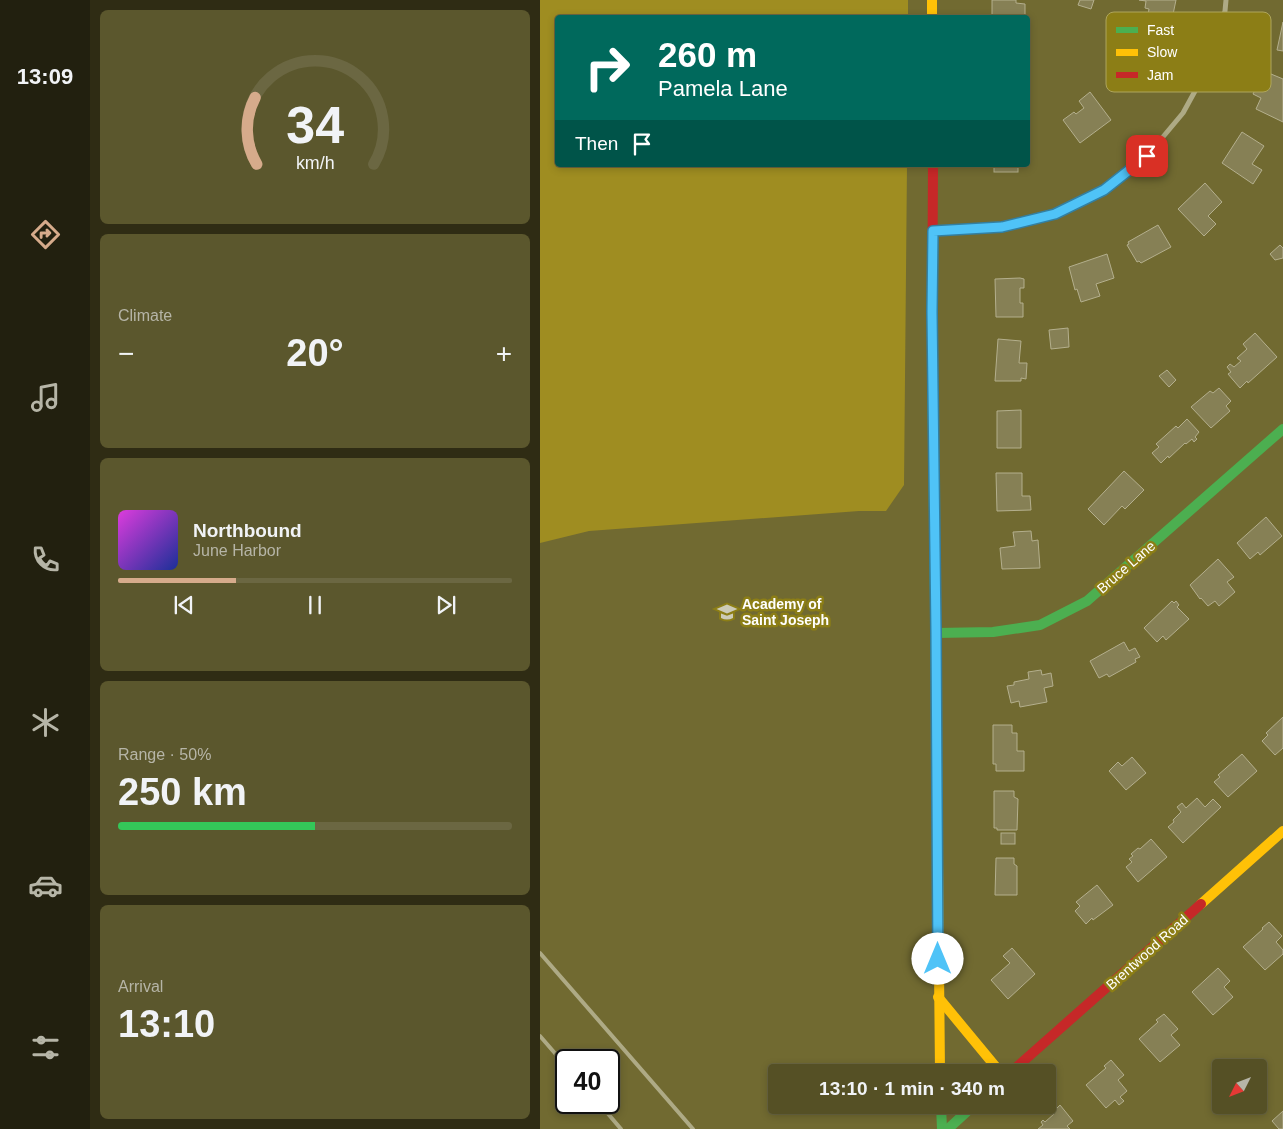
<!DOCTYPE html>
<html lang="en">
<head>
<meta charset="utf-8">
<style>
	body { margin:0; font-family:Helvetica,sans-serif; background:#5b572d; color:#f1f3f6; height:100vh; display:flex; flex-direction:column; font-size:19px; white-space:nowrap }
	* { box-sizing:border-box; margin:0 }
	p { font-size:16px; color:#b6b5a7 }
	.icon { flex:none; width:28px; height:28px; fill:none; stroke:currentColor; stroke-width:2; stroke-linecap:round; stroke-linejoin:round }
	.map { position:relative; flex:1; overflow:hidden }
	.drawer { display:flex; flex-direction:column; gap:10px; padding:10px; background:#2f2c14; width:450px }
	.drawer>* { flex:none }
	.guide { position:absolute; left:15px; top:15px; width:475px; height:152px; border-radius:5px; box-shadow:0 2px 8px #0003,0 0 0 1px #6b6742; background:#00695c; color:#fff; overflow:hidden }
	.needle { width:32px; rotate:228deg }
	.controls { position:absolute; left:672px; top:1059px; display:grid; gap:10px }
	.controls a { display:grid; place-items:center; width:55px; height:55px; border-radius:5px; background:#555025; box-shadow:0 2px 8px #0003,0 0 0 1px #6b6742; font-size:25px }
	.speed { position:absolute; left:15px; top:1049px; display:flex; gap:10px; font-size:25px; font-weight:700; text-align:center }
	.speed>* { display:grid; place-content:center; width:65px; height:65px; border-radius:50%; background:#555025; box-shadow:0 2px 8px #0003,0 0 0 1px #6b6742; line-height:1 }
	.speed .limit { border:2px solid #111; border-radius:8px; background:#fff; color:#111 }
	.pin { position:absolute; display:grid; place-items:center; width:42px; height:42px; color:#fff; margin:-21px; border-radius:10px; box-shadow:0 2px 8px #0006 }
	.me { position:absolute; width:55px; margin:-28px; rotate:0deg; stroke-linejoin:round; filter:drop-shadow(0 0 4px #0008) }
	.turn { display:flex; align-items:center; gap:18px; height:105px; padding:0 20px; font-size:22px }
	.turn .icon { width:65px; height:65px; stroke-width:2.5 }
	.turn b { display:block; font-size:35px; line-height:42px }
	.then { display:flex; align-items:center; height:48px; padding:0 20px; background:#0003; gap:10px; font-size:19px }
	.big { font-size:38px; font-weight:600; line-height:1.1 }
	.drawer .card { flex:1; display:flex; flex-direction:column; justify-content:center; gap:8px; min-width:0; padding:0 18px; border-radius:8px; background:#5b572d }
	.drawer .dial { align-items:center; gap:0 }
	.dial svg { height:130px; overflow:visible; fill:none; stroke:#6b6742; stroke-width:7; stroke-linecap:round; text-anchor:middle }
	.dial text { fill:#f1f3f6; stroke:none }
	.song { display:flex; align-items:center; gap:15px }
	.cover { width:60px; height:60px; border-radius:8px; background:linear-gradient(135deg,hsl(300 70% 55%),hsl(230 70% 35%)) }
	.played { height:5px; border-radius:2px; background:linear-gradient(90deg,#d6ab8b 30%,#6b6742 30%) }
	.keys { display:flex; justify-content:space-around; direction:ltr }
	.heat { display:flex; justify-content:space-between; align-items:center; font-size:28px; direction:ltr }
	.charge { height:8px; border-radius:4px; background:linear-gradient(90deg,#34c759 50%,#6b6742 0) }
	.trip { position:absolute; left:228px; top:1064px; width:288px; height:50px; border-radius:5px; background:#555025; box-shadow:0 2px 8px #0003,0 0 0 1px #6b6742; font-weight:600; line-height:50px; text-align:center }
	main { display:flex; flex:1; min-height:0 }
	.dock { display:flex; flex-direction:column; width:90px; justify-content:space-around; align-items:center; background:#22200f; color:#b6b5a7 }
	.dock .icon { width:35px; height:35px }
	.dock .on { color:#d6ab8b }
	.dock b { font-size:22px; color:#f1f3f6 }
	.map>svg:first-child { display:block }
</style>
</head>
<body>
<main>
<nav class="dock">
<b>13:09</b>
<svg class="icon on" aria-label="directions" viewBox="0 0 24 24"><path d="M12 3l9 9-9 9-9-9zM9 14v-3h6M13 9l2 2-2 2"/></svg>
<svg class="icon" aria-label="music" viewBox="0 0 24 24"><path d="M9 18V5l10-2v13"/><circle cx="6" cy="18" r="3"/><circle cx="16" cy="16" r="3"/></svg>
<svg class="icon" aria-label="phone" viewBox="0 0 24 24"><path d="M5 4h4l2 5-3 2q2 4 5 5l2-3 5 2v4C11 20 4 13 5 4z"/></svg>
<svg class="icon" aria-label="climate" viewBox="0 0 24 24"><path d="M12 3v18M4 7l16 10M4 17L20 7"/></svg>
<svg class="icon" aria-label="car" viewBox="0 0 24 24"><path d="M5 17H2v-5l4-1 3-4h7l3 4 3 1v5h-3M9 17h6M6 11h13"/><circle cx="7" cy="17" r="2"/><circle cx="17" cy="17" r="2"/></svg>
<svg class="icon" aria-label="filters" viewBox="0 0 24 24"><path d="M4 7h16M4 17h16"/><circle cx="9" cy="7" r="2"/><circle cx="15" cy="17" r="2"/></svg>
</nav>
<section class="drawer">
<div class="card dial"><svg viewBox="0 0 100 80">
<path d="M14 69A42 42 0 1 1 86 69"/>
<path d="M14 69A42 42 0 0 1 13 28" stroke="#d6ab8b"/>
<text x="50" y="56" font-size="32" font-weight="700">34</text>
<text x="50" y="72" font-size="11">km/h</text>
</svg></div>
<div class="card"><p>Climate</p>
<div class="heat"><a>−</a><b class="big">20°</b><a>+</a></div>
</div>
<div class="card">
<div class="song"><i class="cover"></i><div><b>Northbound</b><p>June Harbor</p></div></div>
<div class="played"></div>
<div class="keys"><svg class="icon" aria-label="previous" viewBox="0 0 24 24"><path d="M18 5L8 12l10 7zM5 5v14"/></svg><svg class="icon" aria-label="pause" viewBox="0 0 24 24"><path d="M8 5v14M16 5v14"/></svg><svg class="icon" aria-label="next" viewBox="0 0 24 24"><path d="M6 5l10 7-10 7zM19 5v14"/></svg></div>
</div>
<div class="card"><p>Range · 50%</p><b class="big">250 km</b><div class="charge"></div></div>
<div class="card"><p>Arrival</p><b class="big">13:10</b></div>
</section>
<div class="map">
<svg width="743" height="1129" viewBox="0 0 743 1129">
	<rect width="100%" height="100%" fill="#716a31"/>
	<polygon fill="#9f8d21" points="0,0 368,0 368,17 18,18 18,165 367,165 364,485 346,511 319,511 49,531 0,543"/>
	<g fill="#868055" stroke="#b4af8d">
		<polygon points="452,0 476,0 476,3 485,4 485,18 452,18"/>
		<polygon points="540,0 554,0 551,9 538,5"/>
		<polygon points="599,0 636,0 631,24 607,20 609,9 605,8 606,1"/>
		<polygon points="743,22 743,51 737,50"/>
		<polygon points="731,74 743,79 743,122 716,109 721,98 713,94 716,88 723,91"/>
		<polygon points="550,92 571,120 540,143 523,120 534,112 536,114 544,108 539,101"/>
		<polygon points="702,132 724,146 712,164 722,170 713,184 682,163"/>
		<rect x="454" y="165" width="24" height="7"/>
		<polygon points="665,183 682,202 668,216 676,224 664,236 638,209"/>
		<polygon points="618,225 631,247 601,263 599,261 597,262 587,245 589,244 588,242"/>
		<polygon points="740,245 743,248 743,258 735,260 730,254"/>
		<polygon points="567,254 574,278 556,284 560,296 541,302 537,289 535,290 529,267"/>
		<polygon points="480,278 484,279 484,288 480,288 480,303 483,303 483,317 456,317 455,279"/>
		<polygon points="528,328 529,347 511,349 509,330"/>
		<polygon points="715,333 737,357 708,383 707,381 700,388 688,374 691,372 687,367 690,364 694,367 701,361 697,358 707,349 703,344"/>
		<polygon points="458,339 481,341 479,363 487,363 486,379 481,378 481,381 455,381"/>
		<polygon points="627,370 636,380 629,387 619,376"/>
		<polygon points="679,388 691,401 686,406 690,411 671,428 651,407 670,391 673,393"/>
		<polygon points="481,410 481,448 457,448 457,411"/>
		<polygon points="647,419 659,432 655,437 657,439 654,442 652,439 646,444 645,443 629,458 628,456 621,463 612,453 619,447 616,444 636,426 638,428"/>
		<polygon points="584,471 604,490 585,509 582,506 564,525 548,509"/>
		<polygon points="456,473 482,473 482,496 490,496 491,510 457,511"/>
		<polygon points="726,517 742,536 720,555 718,552 710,559 697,543"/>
		<polygon points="491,531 492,541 498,540 500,568 462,569 460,548 475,546 473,532"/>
		<polygon points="678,559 694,577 687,582 695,592 679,606 675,601 668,606 661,598 660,599 650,585"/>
		<polygon points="632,601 634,603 636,601 639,605 637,607 649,619 626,640 623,636 617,642 604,628"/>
		<polygon points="584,642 589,651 595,648 600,657 595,659 596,662 569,677 567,674 559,678 550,661"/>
		<polygon points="501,670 502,675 511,673 513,686 504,688 507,702 480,707 479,701 471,703 467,686 474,685 474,682 489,679 488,672"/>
		<polygon points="743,717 743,748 735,755 722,741 728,735 726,733"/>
		<polygon points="453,725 472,725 472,733 477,733 477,751 484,751 484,771 456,771 456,764 453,764"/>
		<polygon points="702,754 717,771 688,797 674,782 680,777 678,775"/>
		<polygon points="592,757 606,773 586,790 569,771 578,762 582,766"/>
		<polygon points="454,791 474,791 474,797 478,799 477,830 457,830 457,828 454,828"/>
		<polygon points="657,798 665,807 673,799 681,807 643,843 628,827 634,822 633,820 641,812 637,807 642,803 646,808"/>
		<rect x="461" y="833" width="14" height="11"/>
		<polygon points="611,839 627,857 598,882 586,867 592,862 589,859 593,856 591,854 598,848 600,849"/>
		<polygon points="456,858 474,858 474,864 477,866 477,895 455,895"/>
		<polygon points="557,885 573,905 553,920 552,918 546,924 535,911 540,906 536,902"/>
		<polygon points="729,922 742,936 736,942 743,950 743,954 725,970 703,947 723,929 722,928"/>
		<polygon points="472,948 495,974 468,999 451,980 470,963 463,956"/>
		<polygon points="678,968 690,981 684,987 693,997 673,1015 652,992"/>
		<polygon points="624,1014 638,1029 631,1035 640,1045 620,1062 599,1039 618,1022 616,1020"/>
		<polygon points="571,1060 584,1075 578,1080 587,1091 580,1097 584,1101 579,1105 575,1100 566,1108 546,1085 566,1068 564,1066"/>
		<polygon points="520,1105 533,1121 527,1126 530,1129 498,1129 503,1125 501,1122 503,1120 505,1122 514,1114 513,1112"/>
		<polygon points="743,1111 743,1129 739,1129 732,1121"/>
	</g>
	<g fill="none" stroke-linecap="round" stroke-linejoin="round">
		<g stroke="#aeaa85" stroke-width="4">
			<polyline points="0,953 153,1129"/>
			<polyline points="0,1036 26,1066"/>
			<polyline points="58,1102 81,1129"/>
		</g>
		<polyline stroke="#aeaa85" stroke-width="5" points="393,231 462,227 515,214 564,190 607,156 643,113 666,71 685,11 686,0"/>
		<g stroke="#4caf50" stroke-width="10">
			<polyline points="392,353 397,762"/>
			<polyline points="396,633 453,632 500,625 547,601 743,429"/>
			<polyline points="401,1105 402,1129"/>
			<polyline points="408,1129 434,1105"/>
		</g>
		<g stroke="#ffc107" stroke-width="10">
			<polyline points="392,0 392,18"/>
			<polyline points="397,762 400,1072"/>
			<polyline points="661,904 743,831"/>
			<polyline points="398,997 460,1072"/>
		</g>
		<g stroke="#c62828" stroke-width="10">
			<polyline points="392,353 393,165"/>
			<polyline points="471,1072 661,904"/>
		</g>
	</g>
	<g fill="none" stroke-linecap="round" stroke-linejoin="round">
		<g stroke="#337fa1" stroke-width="12">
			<polyline id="route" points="398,959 396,632 392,312 393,231 462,227 515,214 564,190 607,156"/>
		</g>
		<use href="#route" stroke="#4fc3f7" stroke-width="9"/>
	</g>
	<defs>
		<g id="school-bare" transform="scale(1.5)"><path d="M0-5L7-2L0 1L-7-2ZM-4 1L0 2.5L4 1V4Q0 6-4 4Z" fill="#cdcbb7" stroke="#8c7e16" stroke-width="2.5" paint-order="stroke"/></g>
	</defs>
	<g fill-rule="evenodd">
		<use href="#school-bare" x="187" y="612"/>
	</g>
	<g text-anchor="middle" stroke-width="5" stroke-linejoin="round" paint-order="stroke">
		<g font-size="14" fill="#fff" stroke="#8c7e16">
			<text transform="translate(586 567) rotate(-41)" y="5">Bruce Lane</text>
			<text transform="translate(607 952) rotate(-42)" y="5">Brentwood Road</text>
		</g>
		<g font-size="14" font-weight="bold" fill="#fff" stroke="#8c7e16" text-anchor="start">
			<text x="202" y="609">Academy of<tspan x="202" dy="16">Saint Joseph</tspan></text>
		</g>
	</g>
	<rect x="566" y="12" width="165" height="80" rx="8" fill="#8c7e16" stroke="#aea55c" stroke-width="1"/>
	<rect x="576" y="27" width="22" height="6" fill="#4caf50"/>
	<rect x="576" y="49" width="22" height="7" fill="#ffc107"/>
	<rect x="576" y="72" width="22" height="6" fill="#c62828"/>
	<g font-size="14" fill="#fff">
		<text x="607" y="35">Fast</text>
		<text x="607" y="57">Slow</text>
		<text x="607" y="80">Jam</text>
	</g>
</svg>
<div class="controls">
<a><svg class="needle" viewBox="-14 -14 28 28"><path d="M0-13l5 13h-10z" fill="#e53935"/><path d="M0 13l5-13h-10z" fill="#b6b5a7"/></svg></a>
</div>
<div class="speed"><div class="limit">40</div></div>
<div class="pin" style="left:607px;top:156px;background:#d93025"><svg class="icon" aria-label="arrive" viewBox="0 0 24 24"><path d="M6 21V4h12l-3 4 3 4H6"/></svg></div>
<svg class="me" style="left:398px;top:959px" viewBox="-20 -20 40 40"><circle r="19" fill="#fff"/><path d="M0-13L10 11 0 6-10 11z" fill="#4fc3f7"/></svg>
<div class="trip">13:10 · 1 min · 340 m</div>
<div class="guide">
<div class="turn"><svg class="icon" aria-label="right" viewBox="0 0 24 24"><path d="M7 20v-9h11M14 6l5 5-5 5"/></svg><div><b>260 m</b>Pamela Lane</div></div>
<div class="then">Then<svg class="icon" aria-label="arrive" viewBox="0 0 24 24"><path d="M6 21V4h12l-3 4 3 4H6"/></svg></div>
</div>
</div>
</main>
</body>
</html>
